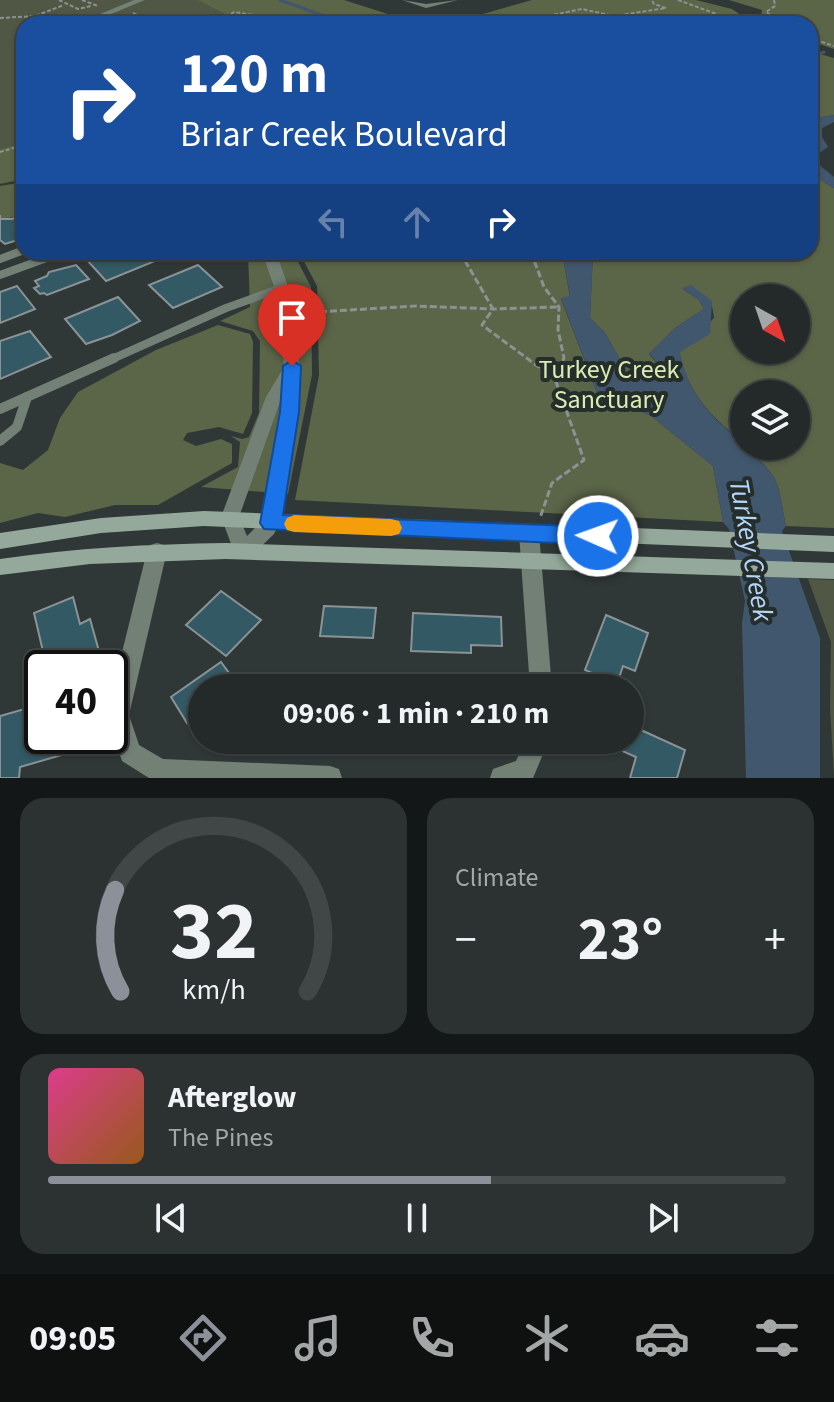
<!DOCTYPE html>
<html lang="en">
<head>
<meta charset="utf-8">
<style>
	body { margin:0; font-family:"Source Sans 3",sans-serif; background:#2c3231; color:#f1f3f6; height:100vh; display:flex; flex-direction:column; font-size:30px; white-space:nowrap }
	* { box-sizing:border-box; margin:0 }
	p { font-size:26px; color:#a3a7a8 }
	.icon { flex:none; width:44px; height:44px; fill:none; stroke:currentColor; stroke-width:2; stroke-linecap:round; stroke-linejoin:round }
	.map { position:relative; height:778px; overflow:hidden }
	.panel { display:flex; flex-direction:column; gap:20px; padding:20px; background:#141717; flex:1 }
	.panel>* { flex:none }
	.top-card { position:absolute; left:16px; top:16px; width:802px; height:244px; border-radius:24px; box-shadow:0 2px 6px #0004,0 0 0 2px #414646; background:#1a4fa0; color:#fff; overflow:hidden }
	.needle { width:52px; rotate:140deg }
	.tools { position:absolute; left:730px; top:284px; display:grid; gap:16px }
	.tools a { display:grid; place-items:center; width:80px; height:80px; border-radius:50%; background:#242a29; box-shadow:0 2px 6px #0004,0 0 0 2px #414646; font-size:40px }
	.speed { position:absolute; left:24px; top:650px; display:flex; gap:16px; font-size:40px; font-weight:700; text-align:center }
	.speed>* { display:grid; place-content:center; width:104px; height:104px; border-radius:50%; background:#242a29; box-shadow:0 2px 6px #0004,0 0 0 2px #414646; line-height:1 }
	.speed .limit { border:4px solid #111; border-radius:12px; background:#fff; color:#111 }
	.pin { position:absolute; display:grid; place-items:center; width:68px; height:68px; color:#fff; margin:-82px -34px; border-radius:50% 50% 50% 0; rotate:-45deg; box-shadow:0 0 8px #0007 }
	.pin .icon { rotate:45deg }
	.me { position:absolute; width:88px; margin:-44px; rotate:272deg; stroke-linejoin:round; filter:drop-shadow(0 0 6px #0008) }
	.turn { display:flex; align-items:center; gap:28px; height:168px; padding:0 32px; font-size:36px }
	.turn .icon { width:104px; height:104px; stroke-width:2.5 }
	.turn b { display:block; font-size:56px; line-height:68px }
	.lanes { display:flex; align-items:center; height:76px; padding:0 32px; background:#0003; justify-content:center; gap:40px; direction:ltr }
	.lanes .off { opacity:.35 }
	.big { font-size:60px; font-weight:700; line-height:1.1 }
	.panel .widget { flex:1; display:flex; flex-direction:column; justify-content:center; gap:12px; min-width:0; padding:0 28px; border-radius:24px; background:#2c3231 }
	.panel .dial { align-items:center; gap:0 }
	.dial svg { height:208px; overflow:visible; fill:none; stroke:#414646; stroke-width:7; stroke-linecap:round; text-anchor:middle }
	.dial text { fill:#f1f3f6; stroke:none }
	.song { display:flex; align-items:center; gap:24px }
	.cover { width:96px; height:96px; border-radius:12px; background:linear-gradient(135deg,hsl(330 70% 55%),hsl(30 70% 35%)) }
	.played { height:8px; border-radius:4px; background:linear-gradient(90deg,#8c9099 60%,#414646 60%) }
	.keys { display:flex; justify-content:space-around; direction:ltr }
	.heat { display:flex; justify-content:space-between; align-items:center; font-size:44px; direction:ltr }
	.panel .tiles { flex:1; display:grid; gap:20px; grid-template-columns:1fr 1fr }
	.widget:last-child { grid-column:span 2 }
	.trip { position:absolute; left:188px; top:674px; width:456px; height:80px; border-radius:40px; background:#242a29; box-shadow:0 2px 6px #0004,0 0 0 2px #414646; font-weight:700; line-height:80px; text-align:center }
	.tabs { display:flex; height:128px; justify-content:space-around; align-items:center; background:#0e1110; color:#a3a7a8 }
	.tabs .icon { width:56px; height:56px }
	.tabs .on { color:#8c9099 }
	.tabs b { font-size:36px; color:#f1f3f6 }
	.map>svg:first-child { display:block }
</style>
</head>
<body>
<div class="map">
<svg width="834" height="778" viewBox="0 0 834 778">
	<rect width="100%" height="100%" fill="#303837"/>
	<g fill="#505744">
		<polygon points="0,0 197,0 244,24 24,24 24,142 0,149"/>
		<polygon points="808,579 834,580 834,776 830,707 831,642"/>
	</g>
	<g fill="#5b6548" fill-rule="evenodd">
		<polygon points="197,0 344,0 419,24 431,21 455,22 532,0 696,0 732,9 751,22 747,24 244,24"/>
		<polygon points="729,0 834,0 834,49 810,41 810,24 770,24 770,17 761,16 762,10"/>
		<polygon points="810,51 834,58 834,115 810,119"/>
		<polygon points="24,142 24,179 0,184 0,149"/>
		<path d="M810,174L834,188V528L786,526C782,511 781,485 771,473C735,427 694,417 679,352L714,318C712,295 704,293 683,289L699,300L704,309L675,328L649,354L665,374L650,383L627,372L605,333L590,318L593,252H810ZM744,298H796V350H744ZM744,394H796V446H744Z"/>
		<polygon points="24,182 24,197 19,201 24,213 4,220 0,214 0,186"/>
		<polygon points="248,252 293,252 311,287 312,375 288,494 201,487 238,467 240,442 231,436 242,439 249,437 259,413 260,341 253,331 220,321 250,307"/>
		<polygon points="299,252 562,252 570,297 561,299 599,398 650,415 713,466 723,522 295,500 319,375 317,286"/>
		<polygon points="218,325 250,334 253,342 252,413 243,434 219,427 187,433 183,440 196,446 221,439 232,444 232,463 158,505 115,505 65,517 38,513 0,523 0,463 23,470 48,450 60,418 78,392 156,350"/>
	</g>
	<g fill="#41576e">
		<polygon points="834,115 834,122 822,128 822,137 828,147 815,156 817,163 834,177 834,188 810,174 810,119"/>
		<path d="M562,252H593L590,318L605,333L627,372L650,382L664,373L649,353L675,328L704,309L699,300L682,288L691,285L712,301L710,334L680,352C693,417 735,428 771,473C781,485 782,511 786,526L782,531L820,638V778H746L742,623L745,601L729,529L723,522L713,466L650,415L599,398L561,298L570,296Z"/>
	</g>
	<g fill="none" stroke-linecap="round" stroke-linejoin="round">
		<g stroke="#41576e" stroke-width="3">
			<polyline points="280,0 347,24"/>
			<polyline points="810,57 824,52"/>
		</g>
	</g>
	<g fill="#335964" stroke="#8a9396" stroke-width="2">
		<polygon points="24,214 24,238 5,244 0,240 0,215 1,219 12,219"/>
		<polygon points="106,252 145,252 155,261 106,281 86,259"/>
		<polygon points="76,265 89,279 47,295 44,293 40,294 34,288 39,286 35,281 47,276 49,272"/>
		<polygon points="198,265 222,287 173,308 149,285"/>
		<polygon points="17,286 35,309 0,323 0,292"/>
		<polygon points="118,297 140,321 112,335 86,344 65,319"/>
		<polygon points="30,331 51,357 0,379 0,341"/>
		<polygon points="221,591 261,620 226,656 186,625"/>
		<polygon points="73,597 80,624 90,619 100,655 65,668 62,653 45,660 34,613"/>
		<polygon points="324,606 376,608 373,638 320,636"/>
		<polygon points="413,613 501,617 502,646 471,645 471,653 411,651"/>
		<polygon points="606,615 648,633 635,671 623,666 617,684 585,670"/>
		<polygon points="221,662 240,688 202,688 202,713 187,723 171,697"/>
		<polygon points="461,673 470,688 433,688"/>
		<polygon points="42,704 42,736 72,736 72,752 20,767 19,778 0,778 0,716"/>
		<polygon points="630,725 685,750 677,778 630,778 636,757 620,750 623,740 630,740"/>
	</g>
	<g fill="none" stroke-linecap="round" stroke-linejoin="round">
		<g stroke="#8b9291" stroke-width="2" stroke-dasharray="4 2" stroke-linecap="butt">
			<polyline points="59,0 78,9 91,6"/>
			<polyline points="82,0 98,6"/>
			<polyline points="678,0 719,15 722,19 714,24"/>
			<polyline points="774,0 775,6 766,12 785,24"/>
			<polyline points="133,13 158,24"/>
			<polyline points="0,18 35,16 64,5"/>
			<polyline points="261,22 366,20 378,24"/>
			<polyline points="134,24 147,20"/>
			<polyline points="216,24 234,12 260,16 261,22"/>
			<polyline points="507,24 582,9 614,16 666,8 654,4 652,0"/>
			<polyline points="546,24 549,18 574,24"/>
			<polyline points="810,38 834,46"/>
			<polyline points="0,152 24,145"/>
		</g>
		<g stroke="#8b9291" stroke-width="3" stroke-dasharray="7 3" stroke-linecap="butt">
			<polyline points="460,252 493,309 482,325 555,379"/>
			<polyline points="531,252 544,287 559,307 558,330 564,358 555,379 584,460 552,483 540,518"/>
			<polyline points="300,313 416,306 493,309 559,307"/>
		</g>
		<g stroke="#738076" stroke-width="8">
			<polyline points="0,259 24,250"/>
			<polyline points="0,275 63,252"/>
			<polyline points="110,360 226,308 284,287"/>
		</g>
		<g stroke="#738076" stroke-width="10">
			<polyline points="0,409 114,358"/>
			<polyline points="0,441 17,427 27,397"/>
		</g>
		<g fill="#738076" fill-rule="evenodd">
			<polygon points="134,0 145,0 87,24 76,24"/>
			<polygon points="402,0 426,4 458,0 426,8"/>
			<path d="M262,252H276L293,301L299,353L297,406L288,489L281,520L274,534L250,557L243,559L236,557L221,517L266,397L284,367L279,301ZM281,399L265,513L260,523L247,536L239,517Z"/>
			<polygon points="529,525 536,528 539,533 552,688 530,688 519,533 522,528"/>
			<polygon points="157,543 164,545 167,551 129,715 139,745 163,759 330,766 339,769 342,778 149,778 122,761 110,726 110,701 147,551 150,545"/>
			<polygon points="525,740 549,740 533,778 490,778 493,769 516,761"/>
		</g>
		<g fill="#94a99b" fill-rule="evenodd">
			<polygon points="204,511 834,536 834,552 204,526 101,533 0,549 0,533 101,518"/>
			<path d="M226,543L834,563V579L226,559L90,564L0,575V559C75,548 150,544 226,543Z"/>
		</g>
	</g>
	<polygon fill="#1a73e8" stroke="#114b97" stroke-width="2" points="292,360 301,366 299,412 283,515 598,527 605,530 608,536 605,542 598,545 264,529 260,523 280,412 283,366"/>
	<polygon fill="#f59e0b" points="294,515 391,519 399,521 402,528 399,534 391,536 294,532 287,530 284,524 287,518"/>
	<g text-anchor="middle" stroke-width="8" stroke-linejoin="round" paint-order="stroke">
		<g font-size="26" fill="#d9ecb4" stroke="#262e2c">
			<text x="609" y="378">Turkey Creek<tspan x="609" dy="30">Sanctuary</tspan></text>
		</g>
		<g font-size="28" font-style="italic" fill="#b5d7fa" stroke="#262e2c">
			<text transform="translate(752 550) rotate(80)" y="10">Turkey Creek</text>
		</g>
	</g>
</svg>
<div class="tools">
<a><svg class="needle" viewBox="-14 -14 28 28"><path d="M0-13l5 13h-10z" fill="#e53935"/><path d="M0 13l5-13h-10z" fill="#a3a7a8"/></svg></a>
<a><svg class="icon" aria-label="layers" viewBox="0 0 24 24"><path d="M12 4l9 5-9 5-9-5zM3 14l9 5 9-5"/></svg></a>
</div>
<div class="speed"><div class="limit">40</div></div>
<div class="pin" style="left:292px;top:366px;background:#d93025"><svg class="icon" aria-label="arrive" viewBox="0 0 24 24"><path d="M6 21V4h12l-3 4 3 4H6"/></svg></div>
<svg class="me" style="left:598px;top:536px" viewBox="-20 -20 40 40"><circle r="17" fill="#1a73e8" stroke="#fff" stroke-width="3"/><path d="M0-11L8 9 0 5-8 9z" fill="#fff"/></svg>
<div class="trip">09:06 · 1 min · 210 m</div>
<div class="top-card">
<div class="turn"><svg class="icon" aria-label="right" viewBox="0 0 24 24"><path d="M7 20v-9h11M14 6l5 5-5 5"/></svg><div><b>120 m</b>Briar Creek Boulevard</div></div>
<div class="lanes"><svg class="icon off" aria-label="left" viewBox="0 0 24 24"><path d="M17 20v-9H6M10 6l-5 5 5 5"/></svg><svg class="icon off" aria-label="ahead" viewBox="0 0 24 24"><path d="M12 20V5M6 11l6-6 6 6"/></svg><svg class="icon" aria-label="right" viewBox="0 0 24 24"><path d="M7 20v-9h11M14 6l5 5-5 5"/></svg></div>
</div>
</div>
<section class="panel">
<div class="tiles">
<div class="widget dial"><svg viewBox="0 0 100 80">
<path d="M14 69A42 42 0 1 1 86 69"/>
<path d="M14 69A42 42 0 0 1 12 30" stroke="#8c9099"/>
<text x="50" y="56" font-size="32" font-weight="700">32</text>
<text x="50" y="72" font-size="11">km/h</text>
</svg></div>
<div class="widget"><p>Climate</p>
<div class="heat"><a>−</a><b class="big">23°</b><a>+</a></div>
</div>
<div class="widget">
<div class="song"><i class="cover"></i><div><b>Afterglow</b><p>The Pines</p></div></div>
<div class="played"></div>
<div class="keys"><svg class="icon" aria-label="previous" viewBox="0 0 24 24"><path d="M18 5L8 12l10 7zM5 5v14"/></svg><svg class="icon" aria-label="pause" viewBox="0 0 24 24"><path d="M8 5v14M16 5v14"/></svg><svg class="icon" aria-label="next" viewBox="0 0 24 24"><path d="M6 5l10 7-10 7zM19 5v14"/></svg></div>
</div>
</div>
</section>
<nav class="tabs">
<b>09:05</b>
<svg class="icon on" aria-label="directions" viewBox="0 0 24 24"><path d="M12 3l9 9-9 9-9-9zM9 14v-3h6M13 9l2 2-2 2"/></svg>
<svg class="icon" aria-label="music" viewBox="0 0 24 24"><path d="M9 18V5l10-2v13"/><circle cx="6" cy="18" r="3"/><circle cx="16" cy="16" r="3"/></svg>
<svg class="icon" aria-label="phone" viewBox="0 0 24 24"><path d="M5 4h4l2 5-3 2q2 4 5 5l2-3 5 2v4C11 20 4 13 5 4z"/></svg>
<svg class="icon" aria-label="climate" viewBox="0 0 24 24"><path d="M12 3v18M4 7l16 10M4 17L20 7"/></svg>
<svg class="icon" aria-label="car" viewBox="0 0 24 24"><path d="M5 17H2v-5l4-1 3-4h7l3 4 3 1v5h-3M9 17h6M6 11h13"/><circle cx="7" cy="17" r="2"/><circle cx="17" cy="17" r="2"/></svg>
<svg class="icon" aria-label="filters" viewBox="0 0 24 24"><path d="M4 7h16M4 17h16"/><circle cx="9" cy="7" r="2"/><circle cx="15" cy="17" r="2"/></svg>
</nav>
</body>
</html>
